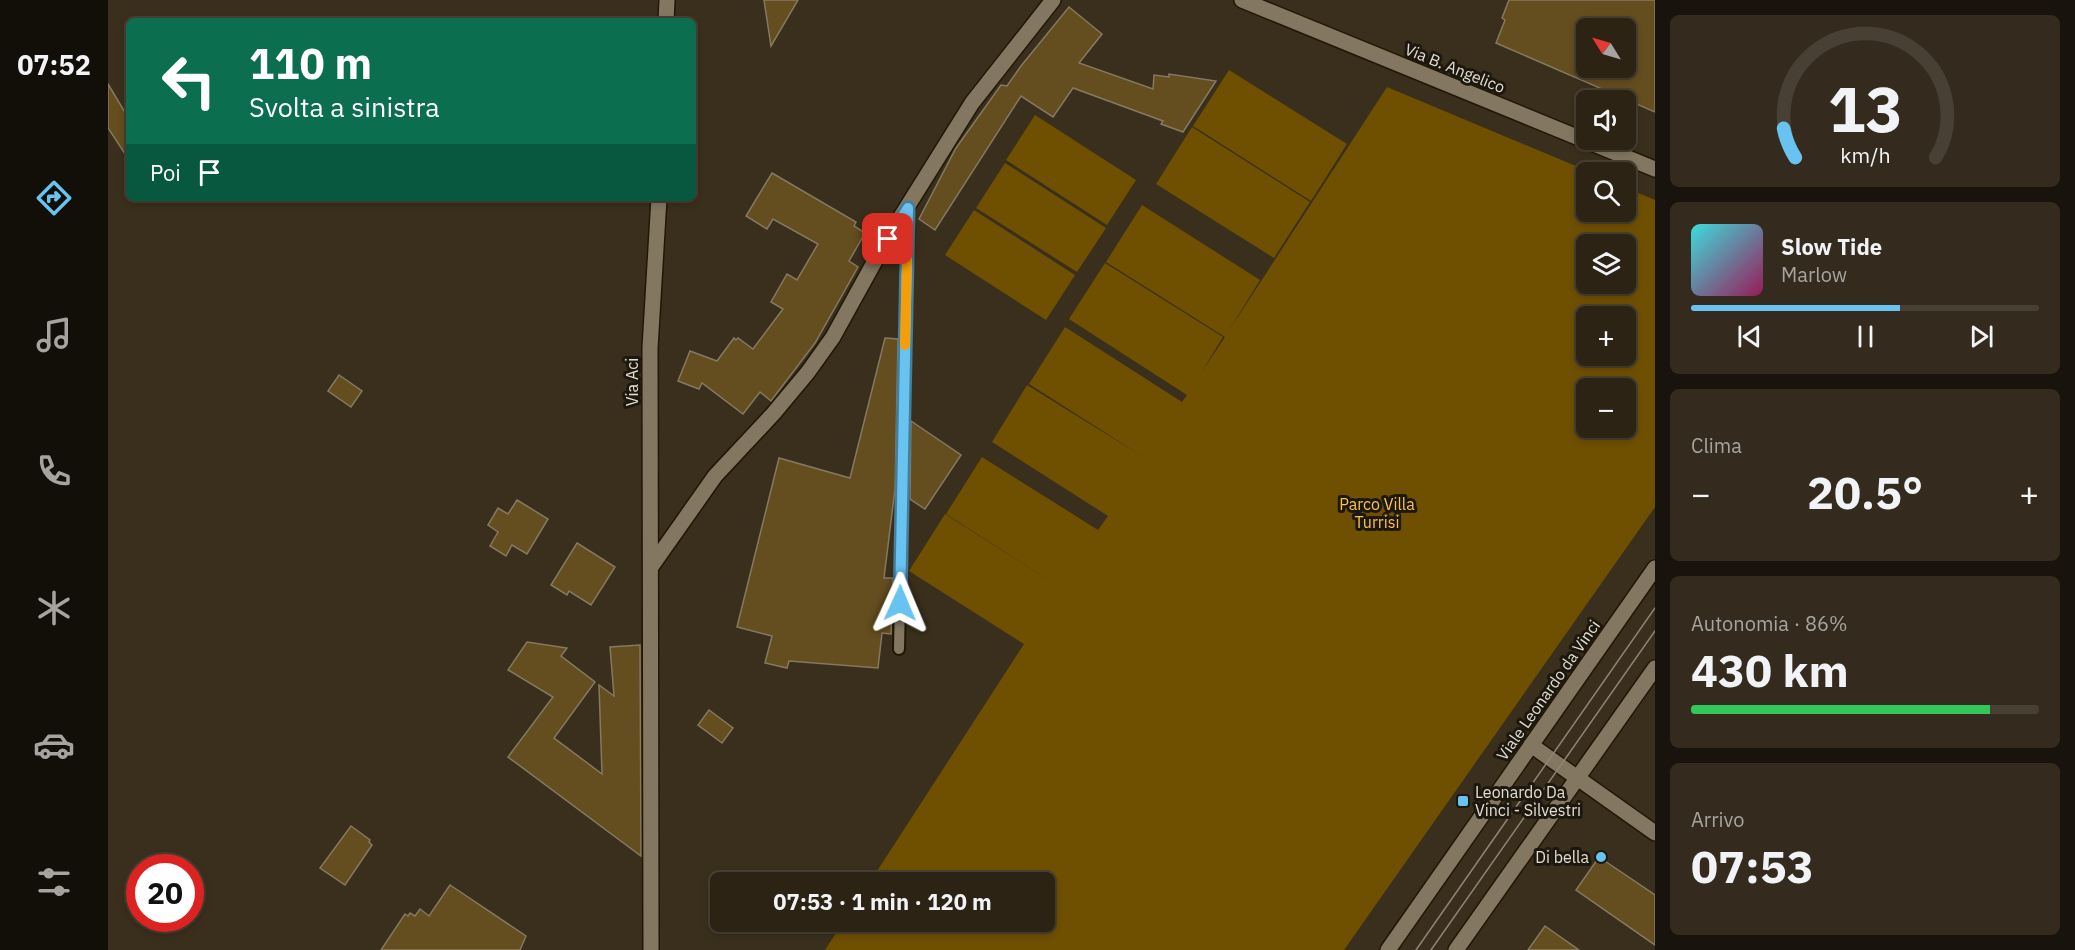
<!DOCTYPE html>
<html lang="it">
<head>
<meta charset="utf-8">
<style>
	body { margin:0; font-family:"IBM Plex Sans",sans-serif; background:#342b1e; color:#f1f3f6; height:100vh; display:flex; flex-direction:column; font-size:22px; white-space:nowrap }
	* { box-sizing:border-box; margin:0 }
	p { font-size:20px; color:#a6a4a0 }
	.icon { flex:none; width:33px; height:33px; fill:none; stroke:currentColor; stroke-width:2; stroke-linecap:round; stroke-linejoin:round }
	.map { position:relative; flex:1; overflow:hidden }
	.side { display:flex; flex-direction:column; gap:15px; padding:15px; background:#18130c; width:420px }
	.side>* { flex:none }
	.guide { position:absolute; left:18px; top:18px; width:570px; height:183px; border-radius:9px; box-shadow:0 3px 9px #0003,0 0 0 2px #484034; background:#0b6e4f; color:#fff; overflow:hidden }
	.needle { width:39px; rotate:307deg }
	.tools { position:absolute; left:1468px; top:18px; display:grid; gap:12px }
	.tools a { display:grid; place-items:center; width:60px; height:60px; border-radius:9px; background:#2c2315; box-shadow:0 3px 9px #0003,0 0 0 2px #484034; font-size:30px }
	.speed { position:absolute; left:18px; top:854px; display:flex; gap:12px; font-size:30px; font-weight:700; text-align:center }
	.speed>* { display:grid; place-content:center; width:78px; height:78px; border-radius:50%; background:#2c2315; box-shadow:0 3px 9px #0003,0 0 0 2px #484034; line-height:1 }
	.speed .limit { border:9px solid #d22; background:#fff; color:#111 }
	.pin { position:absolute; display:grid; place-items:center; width:51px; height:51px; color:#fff; margin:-26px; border-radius:12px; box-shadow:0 3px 9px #0006 }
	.me { position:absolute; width:66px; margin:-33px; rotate:1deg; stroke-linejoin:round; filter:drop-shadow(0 0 4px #0008) }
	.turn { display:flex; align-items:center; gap:21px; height:126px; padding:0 24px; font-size:27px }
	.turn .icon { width:78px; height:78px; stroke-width:2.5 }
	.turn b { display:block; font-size:42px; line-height:51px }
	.then { display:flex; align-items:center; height:57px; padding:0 24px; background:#0003; gap:12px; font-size:22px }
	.big { font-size:45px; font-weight:800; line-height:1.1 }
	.side .tile { flex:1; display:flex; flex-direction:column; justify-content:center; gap:9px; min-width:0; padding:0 21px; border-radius:9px; background:#342b1e }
	.side .dial { align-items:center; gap:0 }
	.dial svg { height:156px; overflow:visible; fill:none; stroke:#484034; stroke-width:7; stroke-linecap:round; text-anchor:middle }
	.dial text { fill:#f1f3f6; stroke:none }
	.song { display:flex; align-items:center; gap:18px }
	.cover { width:72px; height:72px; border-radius:9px; background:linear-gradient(135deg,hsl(180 70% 55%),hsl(330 70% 35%)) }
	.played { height:6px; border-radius:3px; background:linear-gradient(90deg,#69c3f1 60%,#484034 60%) }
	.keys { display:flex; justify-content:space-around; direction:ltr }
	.heat { display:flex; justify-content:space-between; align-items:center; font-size:33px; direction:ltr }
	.charge { height:9px; border-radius:4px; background:linear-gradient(90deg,#34c759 86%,#484034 0) }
	.trip { position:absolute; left:602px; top:872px; width:345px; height:60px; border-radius:9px; background:#2c2315; box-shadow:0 3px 9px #0003,0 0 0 2px #484034; font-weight:800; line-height:60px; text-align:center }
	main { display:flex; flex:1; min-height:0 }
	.dock { display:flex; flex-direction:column; width:108px; justify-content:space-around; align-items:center; background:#120e08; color:#a6a4a0 }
	.dock .icon { width:42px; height:42px }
	.dock .on { color:#69c3f1 }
	.dock b { font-size:27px; color:#f1f3f6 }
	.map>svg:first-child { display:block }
</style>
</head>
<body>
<main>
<nav class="dock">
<b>07:52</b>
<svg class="icon on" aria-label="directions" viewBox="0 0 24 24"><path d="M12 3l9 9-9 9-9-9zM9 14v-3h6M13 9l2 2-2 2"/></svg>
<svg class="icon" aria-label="music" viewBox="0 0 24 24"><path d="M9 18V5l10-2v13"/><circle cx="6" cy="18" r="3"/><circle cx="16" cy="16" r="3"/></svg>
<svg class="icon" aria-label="phone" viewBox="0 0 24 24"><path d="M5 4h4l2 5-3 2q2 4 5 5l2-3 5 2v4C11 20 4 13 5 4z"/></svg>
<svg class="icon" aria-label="climate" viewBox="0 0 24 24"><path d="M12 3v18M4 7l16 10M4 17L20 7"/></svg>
<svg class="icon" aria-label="car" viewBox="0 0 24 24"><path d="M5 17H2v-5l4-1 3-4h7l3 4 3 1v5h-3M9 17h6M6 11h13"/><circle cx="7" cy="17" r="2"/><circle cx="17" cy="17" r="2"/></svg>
<svg class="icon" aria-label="filters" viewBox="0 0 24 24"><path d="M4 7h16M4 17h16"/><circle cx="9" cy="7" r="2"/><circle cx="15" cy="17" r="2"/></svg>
</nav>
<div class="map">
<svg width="1547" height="950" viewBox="0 0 1547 950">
	<rect width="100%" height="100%" fill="#3a2f1c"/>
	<g fill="#6f5000" fill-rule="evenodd">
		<polygon points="1121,70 1239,144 1203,201 1085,126"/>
		<path d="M1279,87L1482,172H1479V212H1518V188L1547,200V507L1236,950H717L736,921H936V882H762L916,644L801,571L837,514L953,588L838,514L874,457L990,530L1000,516L884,442L919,385L1037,458L921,384L957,327L1074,402L1079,395L961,319L997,263L1115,337L1093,373L1117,337L998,262L1034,205L1152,280L1120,332ZM1479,244H1518V284H1479ZM1479,316H1518V356H1479ZM1479,388H1518V428H1479Z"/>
		<polygon points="927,115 1028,180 999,225 898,160"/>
		<polygon points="1084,127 1202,202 1166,258 1048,184"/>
		<polygon points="897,163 998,228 969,272 868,208"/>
		<polygon points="866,210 967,275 938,320 837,255"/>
	</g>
	<g fill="#644d1f" stroke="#857963" stroke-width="1.5" fill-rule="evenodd">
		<polygon points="656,0 690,0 663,46"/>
		<path d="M1401,0H1547V112L1388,43L1397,20L1394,18ZM1479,28H1518V68H1479Z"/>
		<polygon points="961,7 994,34 971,63 1045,89 1046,75 1061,77 1061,74 1108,81 1075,132 1053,124 1055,121 965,88 945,117 913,96 827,230 811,219 848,148 893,85 899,86 913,66"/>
		<polygon points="0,84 21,119 21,160 0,128"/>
		<polygon points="664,173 748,222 746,226 757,233 741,261 750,267 707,343 663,401 652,392 635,414 594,383 591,389 570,381 582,351 609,361 626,338 628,340 630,338 645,349 675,309 663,302 679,274 689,280 710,244 665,219 659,229 638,216"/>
		<polygon points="777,338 790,339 787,489 776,578 785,578 783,634 774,633 770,668 681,661 679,668 657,663 664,636 629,627 671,458 742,478"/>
		<polygon points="231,375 254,391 243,407 220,391"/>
		<polygon points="803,421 853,455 817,509 802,499"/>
		<polygon points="409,500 440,519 419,554 404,545 398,556 382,546 390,532 380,525 390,508 400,514"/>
		<polygon points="469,543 507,567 483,605 461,591 459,595 443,585"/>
		<polygon points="419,642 459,648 453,656 487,682 446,738 494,774 491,685 506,696 502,647 532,645 533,856 400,757 445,697 400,670"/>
		<polygon points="601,710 625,728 614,743 590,725"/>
		<polygon points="243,826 262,840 261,842 264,845 237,885 212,868"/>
		<polygon points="1491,857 1547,895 1547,945 1468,890"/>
		<polygon points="342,885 418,936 412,950 273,950 297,914 300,916 302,913 307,916 312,909 321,916"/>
		<polygon points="1437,926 1471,950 1420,950"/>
	</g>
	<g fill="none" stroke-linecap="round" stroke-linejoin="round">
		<g stroke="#211705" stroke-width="14">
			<polyline id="lane" points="791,649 800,209"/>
		</g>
		<g stroke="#211705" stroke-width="18">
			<g id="street">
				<polyline points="1134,0 1547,169"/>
				<polyline points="558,21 559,0"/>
				<polyline points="543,567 607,476 665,414 700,372 725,337 779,239 864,103 945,0"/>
				<polyline points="1423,745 1547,833"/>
				<polyline points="543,950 542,348 551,198"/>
			</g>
		</g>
		<g stroke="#211705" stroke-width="18">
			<g id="secondary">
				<polyline points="1280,950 1547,568"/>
				<polyline points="1348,950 1547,668"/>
			</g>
		</g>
		<use href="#lane" stroke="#837761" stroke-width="10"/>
		<use href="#street" stroke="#837761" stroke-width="15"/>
		<use href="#secondary" stroke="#837761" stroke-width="15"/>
		<g stroke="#8e8576" stroke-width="1.5">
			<polyline points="1308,950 1547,608"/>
			<polyline points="1323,950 1547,631"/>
		</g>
	</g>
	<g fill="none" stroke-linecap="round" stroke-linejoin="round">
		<g stroke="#447f9d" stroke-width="15">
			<polyline id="route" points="780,239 800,208 792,603"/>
		</g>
		<use href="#route" stroke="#69c3f1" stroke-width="10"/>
		<polyline stroke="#f59e0b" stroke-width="10" points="797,345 799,259"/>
	</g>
	<g fill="#69c3f1" stroke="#1d180f" stroke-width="2">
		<rect x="1349" y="795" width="12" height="12" rx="3"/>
		<circle cx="1493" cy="857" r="6"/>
	</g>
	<g text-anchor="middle" stroke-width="6" stroke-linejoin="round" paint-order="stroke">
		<g font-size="16" fill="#e3dcd0" stroke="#1d180f">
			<text transform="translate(1347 68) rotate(22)" y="6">Via B. Angelico</text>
			<text transform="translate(524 382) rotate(-90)" y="6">Via Aci</text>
			<text transform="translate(1440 690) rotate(-55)" y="6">Viale Leonardo da Vinci</text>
		</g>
		<g font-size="16" fill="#fbc24b" stroke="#1d180f">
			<text x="1269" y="510">Parco Villa<tspan x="1269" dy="18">Turrisi</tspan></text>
		</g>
		<g font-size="16" fill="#e3dcd0" stroke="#1d180f" text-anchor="start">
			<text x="1367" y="798">Leonardo Da<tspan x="1367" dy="18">Vinci - Silvestri</tspan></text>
			<text x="1481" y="863" text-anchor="end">Di bella</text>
		</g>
	</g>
</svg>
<div class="tools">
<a><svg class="needle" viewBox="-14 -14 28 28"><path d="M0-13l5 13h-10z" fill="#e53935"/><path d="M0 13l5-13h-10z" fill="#a6a4a0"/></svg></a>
<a><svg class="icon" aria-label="sound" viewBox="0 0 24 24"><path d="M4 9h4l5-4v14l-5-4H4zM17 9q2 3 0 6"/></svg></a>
<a><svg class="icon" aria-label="search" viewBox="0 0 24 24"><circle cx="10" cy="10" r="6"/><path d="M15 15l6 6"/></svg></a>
<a><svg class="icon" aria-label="layers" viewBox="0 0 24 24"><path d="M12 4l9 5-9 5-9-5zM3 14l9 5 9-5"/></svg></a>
<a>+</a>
<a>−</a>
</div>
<div class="speed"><div class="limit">20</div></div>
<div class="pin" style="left:780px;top:239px;background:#d93025"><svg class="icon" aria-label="arrive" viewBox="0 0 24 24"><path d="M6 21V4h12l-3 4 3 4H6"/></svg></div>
<svg class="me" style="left:792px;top:603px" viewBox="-20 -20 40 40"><path d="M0-17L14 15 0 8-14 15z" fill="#69c3f1" stroke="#fff" stroke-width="4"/></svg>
<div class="trip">07:53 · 1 min · 120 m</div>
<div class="guide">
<div class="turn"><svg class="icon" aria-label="left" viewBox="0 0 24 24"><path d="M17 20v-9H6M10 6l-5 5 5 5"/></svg><div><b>110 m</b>Svolta a sinistra</div></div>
<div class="then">Poi<svg class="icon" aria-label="arrive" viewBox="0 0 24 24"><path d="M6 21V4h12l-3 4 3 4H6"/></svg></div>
</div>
</div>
<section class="side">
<div class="tile dial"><svg viewBox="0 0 100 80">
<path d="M14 69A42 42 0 1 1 86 69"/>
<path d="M14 69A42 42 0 0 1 8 54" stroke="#69c3f1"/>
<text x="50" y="56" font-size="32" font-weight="700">13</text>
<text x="50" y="72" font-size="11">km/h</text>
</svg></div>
<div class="tile">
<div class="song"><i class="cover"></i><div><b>Slow Tide</b><p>Marlow</p></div></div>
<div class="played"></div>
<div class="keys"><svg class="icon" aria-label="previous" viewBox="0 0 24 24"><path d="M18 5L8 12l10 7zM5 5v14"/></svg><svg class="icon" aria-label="pause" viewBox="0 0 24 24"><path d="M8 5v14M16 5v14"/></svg><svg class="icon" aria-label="next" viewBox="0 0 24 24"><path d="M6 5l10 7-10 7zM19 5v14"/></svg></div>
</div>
<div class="tile"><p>Clima</p>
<div class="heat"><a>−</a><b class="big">20.5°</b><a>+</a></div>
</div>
<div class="tile"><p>Autonomia · 86%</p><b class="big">430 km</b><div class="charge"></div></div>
<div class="tile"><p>Arrivo</p><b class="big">07:53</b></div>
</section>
</main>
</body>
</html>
